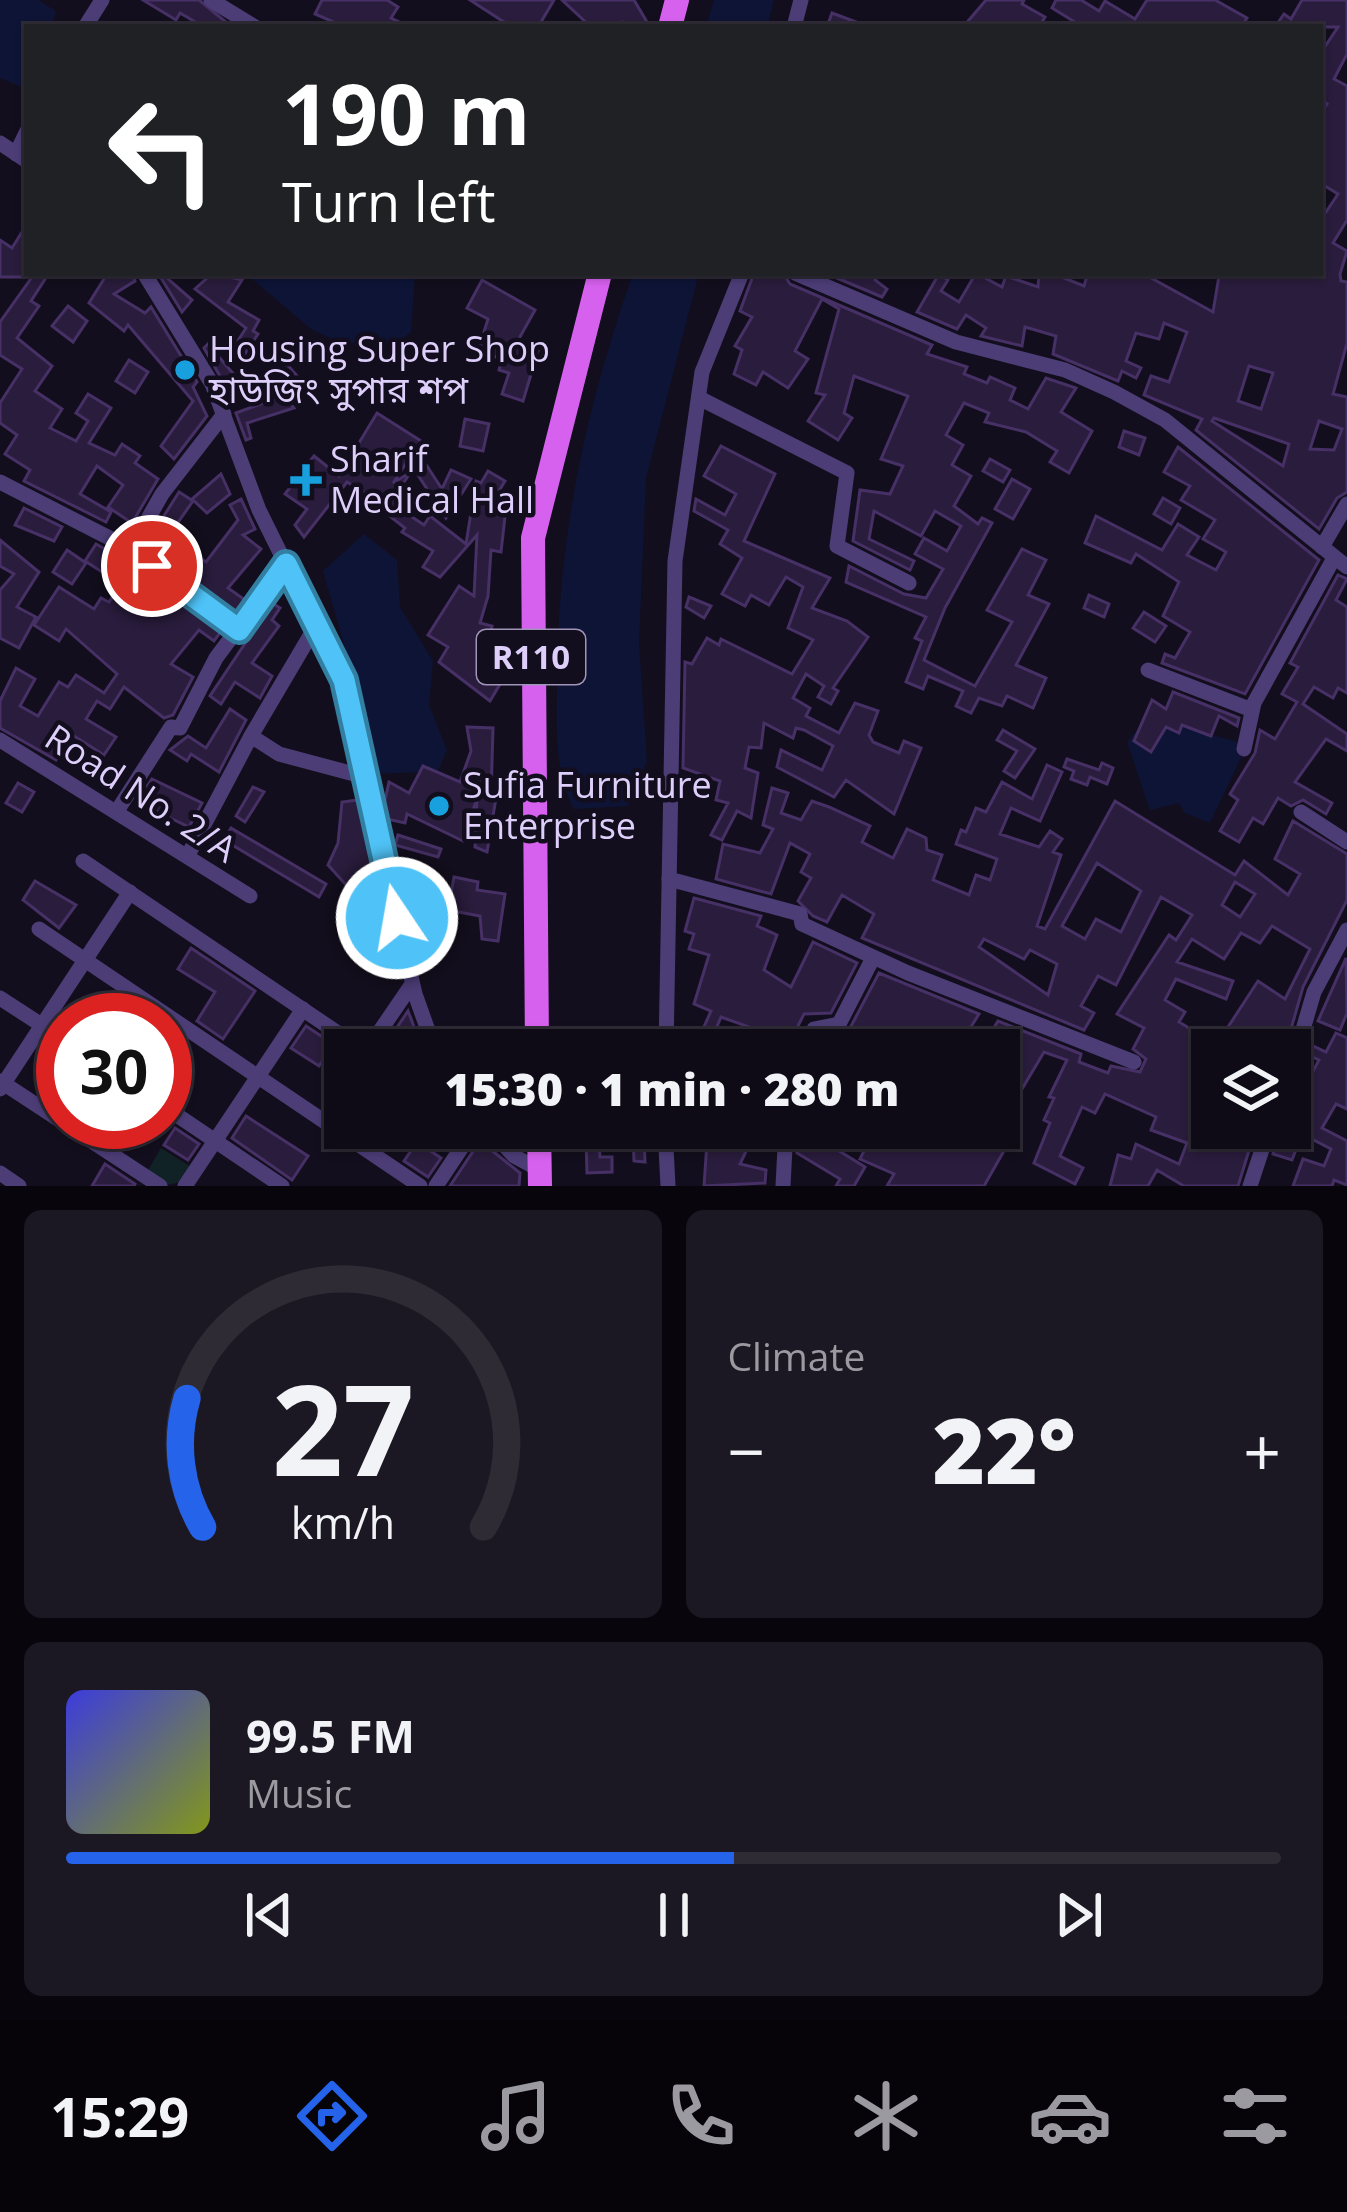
<!DOCTYPE html>
<html lang="en">
<head>
<meta charset="utf-8">
<style>
	body { margin:0; font-family:"Open Sans","Noto Sans Bengali",sans-serif; background:#1c1823; color:#f1f3f6; height:100vh; display:flex; flex-direction:column; font-size:45px; white-space:nowrap }
	* { box-sizing:border-box; margin:0 }
	p { font-size:39px; color:#9b9aa1 }
	.icon { flex:none; width:66px; height:66px; fill:none; stroke:currentColor; stroke-width:2; stroke-linecap:round; stroke-linejoin:round }
	.map { position:relative; height:1186px; overflow:hidden }
	.side { display:flex; flex-direction:column; gap:24px; padding:24px; background:#08060c; flex:1 }
	.side>* { flex:none }
	.hud { position:absolute; left:24px; top:24px; width:1299px; height:252px; border-radius:0px; box-shadow:0 3px 9px #0004,0 0 0 3px #2e2b35; background:#202124; color:#fff; overflow:hidden }
	.tools { position:absolute; left:1191px; top:1029px; display:grid; gap:24px }
	.tools a { display:grid; place-items:center; width:120px; height:120px; border-radius:0px; background:#0e0a16; box-shadow:0 3px 9px #0004,0 0 0 3px #2e2b35; font-size:60px }
	.speed { position:absolute; left:36px; top:993px; display:flex; gap:24px; font-size:60px; font-weight:700; text-align:center }
	.speed>* { display:grid; place-content:center; width:156px; height:156px; border-radius:50%; background:#0e0a16; box-shadow:0 3px 9px #0004,0 0 0 3px #2e2b35; line-height:1 }
	.speed .limit { border:18px solid #d22; background:#fff; color:#111 }
	.pin { position:absolute; display:grid; place-items:center; width:102px; height:102px; color:#fff; margin:-51px; border:6px solid #fff; border-radius:50%; box-shadow:0 3px 12px #0007 }
	.me { position:absolute; width:132px; margin:-66px; rotate:348deg; stroke-linejoin:round; filter:drop-shadow(0 0 9px #0008) }
	.turn { display:flex; align-items:center; gap:42px; height:252px; padding:0 60px; font-size:54px }
	.turn .icon { width:156px; height:156px; stroke-width:2.5 }
	.turn b { display:block; font-size:84px; line-height:102px }
	.big { font-size:90px; font-weight:800; line-height:1.1 }
	.side .tile { flex:1; display:flex; flex-direction:column; justify-content:center; gap:18px; min-width:0; padding:0 42px; border-radius:18px; background:#1c1823 }
	.side .dial { align-items:center; gap:0 }
	.dial svg { height:312px; overflow:visible; fill:none; stroke:#2e2b35; stroke-width:7; stroke-linecap:round; text-anchor:middle }
	.dial text { fill:#f1f3f6; stroke:none }
	.song { display:flex; align-items:center; gap:36px }
	.cover { width:144px; height:144px; border-radius:18px; background:linear-gradient(135deg,hsl(240 70% 55%),hsl(70 70% 35%)) }
	.played { height:12px; border-radius:6px; background:linear-gradient(90deg,#2563eb 55%,#2e2b35 55%) }
	.keys { display:flex; justify-content:space-around; direction:ltr }
	.heat { display:flex; justify-content:space-between; align-items:center; font-size:66px; direction:ltr }
	.side .tiles { flex:1; display:grid; gap:24px; grid-template-columns:1fr 1fr }
	.tile:last-child { grid-column:span 2 }
	.trip { position:absolute; left:324px; top:1029px; width:696px; height:120px; border-radius:0px; background:#0e0a16; box-shadow:0 3px 9px #0004,0 0 0 3px #2e2b35; font-weight:800; line-height:120px; text-align:center }
	.dock { display:flex; height:192px; justify-content:space-around; align-items:center; background:#060409; color:#9b9aa1 }
	.dock .icon { width:84px; height:84px }
	.dock .current { color:#2563eb }
	.dock b { font-size:54px; color:#f1f3f6 }
	.map>svg:first-child { display:block }
</style>
</head>
<body>
<div class="map">
<svg width="1347" height="1186" viewBox="0 0 1347 1186">
	<rect width="100%" height="100%" fill="#130e1d"/>
	<polygon fill="#112226" points="161,1148 191,1167 182,1182 166,1185 147,1172"/>
	<g fill="#0d1436">
		<polygon points="0,0 38,0 56,11 52,27 27,27 27,73 20,86 0,78"/>
		<polygon points="714,0 774,0 767,27 706,27"/>
		<polygon points="245,273 415,273 411,332 396,344 341,343 311,329"/>
		<path d="M633,273H699L646,478L639,642L647,761L628,806L574,809C553,768 557,726 557,682C558,534 585,412 633,273Z"/>
		<polygon points="364,534 397,560 400,607 433,661 429,705 447,750 438,771 381,774 323,571"/>
		<polygon points="1148,717 1241,743 1241,758 1210,823 1185,813 1179,803 1150,810 1127,742"/>
	</g>
	<g fill="#291c3c" stroke="#463065" stroke-width="3" fill-rule="evenodd">
		<polygon points="143,0 199,0 232,27 204,27 180,13 176,20"/>
		<polygon points="322,0 387,0 398,7 391,18 410,27 345,27 315,14"/>
		<polygon points="470,0 554,0 538,27 504,22"/>
		<polygon points="562,0 634,0 647,22 642,27 622,22 617,27 591,27"/>
		<polygon points="986,0 1024,0 1022,4 1045,17 1039,27 963,27"/>
		<polygon points="1056,0 1081,0 1099,11 1105,1 1135,19 1147,0 1215,0 1247,18 1241,27 1083,27 1052,8"/>
		<path d="M1302,0H1347V54L1334,79L1347,86V220L1333,243L1347,251L1340,274L1341,281L1347,282V343L1333,394L1347,397V492L1337,498L1319,529L1196,430L1202,419L1144,395L1151,376L1169,382L1187,332L1164,323L1159,339L1136,333L1126,361L1141,368L1136,378L1122,371L1118,381L1053,354L1056,336L1025,327L1022,346L981,336L986,328L966,315L957,329L917,312L939,274L948,280L941,291L959,302L976,273L1002,287L1006,276L1038,287L1039,274H1054L1084,286L1088,273H1142L1213,312L1219,276L1225,273H1320V209L1326,212L1338,194L1320,183V115L1327,104L1320,99V54L1338,27H1275L1284,14L1291,19ZM1249,366L1273,373L1261,409L1238,401ZM1214,418L1289,444L1283,466L1212,421ZM1319,421L1342,429L1334,450L1310,449Z"/>
		<polygon points="832,13 867,26 867,27 827,27"/>
		<polygon points="27,224 27,277 0,277 0,240 12,248"/>
		<polygon points="35,273 49,273 31,301 39,306 17,338 52,366 35,391 62,409 50,428 76,441 88,421 76,413 88,394 111,408 89,443 115,455 122,444 140,456 135,463 158,479 132,523 108,507 123,485 97,466 80,494 111,512 106,522 24,481 30,470 5,454 17,435 0,423 0,403 22,369 0,355 0,322"/>
		<polygon points="99,273 132,273 135,281 114,294 145,313 151,307 197,382 193,387 207,416 174,459 161,446 193,401 128,325 124,331 89,303 104,279"/>
		<polygon points="158,273 174,273 168,279 192,300 182,312"/>
		<polygon points="213,273 242,280 228,302 259,320 253,331 258,334 243,357 232,350 246,328 195,289"/>
		<polygon points="754,273 783,273 790,284 932,345 927,354 967,367 964,374 987,383 990,377 1015,388 1010,400 1028,409 1046,378 1076,388 1061,412 1092,431 1069,473 1050,462 1057,451 1026,432 985,422 989,413 964,403 946,435 963,445 952,465 971,476 954,506 978,524 982,518 992,523 945,608 924,660 975,686 1012,622 987,610 1022,549 1035,555 1046,560 1028,595 1049,604 1016,665 1046,678 1033,708 1007,696 1002,706 979,698 971,713 956,706 963,691 928,676 923,689 906,682 922,641 915,638 926,617 846,582 849,566 904,594 926,598 943,569 915,554 924,538 947,551 961,526 935,511 921,536 874,511 869,539 914,561 910,570 853,541 860,490 890,494 903,466 881,459 908,396 854,376 844,413 852,418 838,440 808,421 825,395 816,393 839,309 822,299 795,351 808,359 788,388 763,372 756,385 734,374 742,350 735,346 752,317 740,311"/>
		<polygon points="825,273 880,273 875,280 887,289 882,297"/>
		<polygon points="482,280 535,310 516,344 538,351 523,401 502,394 509,373 499,370 502,359 478,351 488,319 467,308"/>
		<polygon points="68,306 87,321 73,342 52,326"/>
		<polygon points="208,344 236,377 225,385 204,348"/>
		<polygon points="129,360 148,372 135,393 116,381"/>
		<polygon points="285,362 298,377 281,392 294,408 247,423 251,438 246,440 236,413 274,399 260,383"/>
		<polygon points="377,413 421,441 393,483 411,472 397,492 413,503 406,513 424,525 430,516 466,544 476,481 481,483 488,471 505,481 490,506 506,508 501,552 491,550 488,596 480,623 492,626 484,660 506,674 490,701 439,662 448,647 428,635 459,586 474,596 477,535 440,577 423,567 433,551 402,532 405,528 387,514 390,509 347,482 304,537 295,525 307,509 285,494 314,456 339,476"/>
		<polygon points="465,419 489,424 483,451 460,446"/>
		<polygon points="1124,431 1145,438 1139,455 1119,447"/>
		<polygon points="721,446 775,474 744,541 830,578 812,608 847,621 868,637 833,688 838,691 831,704 818,697 824,686 806,674 793,698 810,708 806,716 839,733 855,703 878,711 869,735 873,742 899,753 904,741 921,748 894,814 846,780 834,797 777,767 781,750 822,770 833,746 804,730 796,728 793,738 764,723 761,748 749,747 745,768 758,773 751,818 737,811 722,840 711,835 728,803 716,800 720,781 683,768 685,662 692,664 707,638 719,645 721,639 792,674 813,640 788,628 803,587 786,577 769,605 751,595 745,606 722,594 742,558 720,544 728,530 694,511 696,499 725,515 736,494 704,476"/>
		<polygon points="1178,447 1319,560 1245,694 1162,663 1165,654 1175,658 1190,632 1163,616 1179,582 1136,554 1131,563 1085,543 1096,516 1162,550 1178,524 1199,537 1187,555 1216,570 1226,552 1203,539 1215,520 1181,500 1190,486 1164,472"/>
		<polygon points="990,459 1010,470 1003,482 983,471"/>
		<polygon points="425,463 442,489 451,470 471,479 446,518 414,469"/>
		<polygon points="221,474 230,494 207,513 192,499"/>
		<polygon points="1012,479 1030,489 1013,519 995,509"/>
		<polygon points="179,492 193,501 174,528 162,519"/>
		<polygon points="1163,498 1180,508 1171,524 1154,514"/>
		<polygon points="241,499 255,529 243,535 261,549 228,588 245,600 235,612 162,558 175,540 206,562 238,520 230,505"/>
		<polygon points="24,508 62,527 54,541 15,525"/>
		<polygon points="0,540 39,572 17,607 36,617 19,648 0,638 0,590 14,574 0,566"/>
		<polygon points="96,544 119,557 114,565 130,577 136,568 221,631 214,641 199,630 171,664 193,677 173,715 164,718 124,687 110,709 97,701 86,719 116,737 104,755 71,734 56,760 0,728 0,701 16,668 35,679 20,706 38,716 59,682 68,687 76,675 104,693 117,674 66,629 59,641 34,625 59,587 94,609 101,598 109,602 121,584 85,561"/>
		<polygon points="67,550 86,563 72,584 53,572"/>
		<polygon points="1338,575 1347,579 1336,600 1347,607 1347,693 1338,688 1333,698 1314,687 1303,704 1347,734 1347,751 1326,739 1295,782 1332,803 1326,814 1303,800 1291,806 1278,798 1263,824 1253,818 1239,842 1220,831 1238,800 1230,794 1255,753 1260,730 1275,739 1297,702 1282,694 1298,667 1290,663"/>
		<polygon points="1089,595 1109,604 1104,617 1084,608"/>
		<polygon points="689,597 711,606 704,618 686,607"/>
		<polygon points="272,603 280,608 272,620 279,626 252,663 272,676 260,698 235,682 221,704 210,696"/>
		<polygon points="1144,612 1166,626 1155,642 1133,628"/>
		<polygon points="1173,692 1239,718 1237,726 1219,716 1211,736 1182,725 1179,733 1166,727 1151,752 1134,741 1152,700 1166,709"/>
		<polygon points="230,709 246,720 219,772 191,754 187,761 170,750 188,736 206,748"/>
		<polygon points="467,727 493,728 491,796 496,798 487,852 475,847 477,798 463,841 407,814 405,823 387,819 384,805 389,782 409,793 423,766 460,782 471,751"/>
		<polygon points="1003,730 1035,749 1015,778 1004,771 1017,751 997,740"/>
		<polygon points="1067,759 1099,770 1102,763 1113,768 1107,784 1090,777 1087,785 1071,779 1074,771 1064,767"/>
		<path d="M1047,765L1062,772L1040,821L1011,808L1000,834L1039,847L1050,831L1062,839L1053,852L1061,855L1037,926L1045,929L1115,801L1235,875L1244,861L1288,895L1300,874L1275,859L1293,821L1347,854V900L1303,987L1285,1050H1213L1258,981L1285,999L1310,949L1272,926L1260,943L1241,933L1224,959L1192,939L1177,962L1233,981L1226,999L1176,979L1165,1000L1185,1012L1179,1022L1209,1040L1204,1052L1212,1056V1128H1256L1238,1186H1184L1157,1170L1148,1186H1110L1118,1155L1131,1159L1136,1144L1179,1164L1187,1143L1151,1130L1156,1117L1105,1094L1095,1113L1082,1107L1060,1156L1083,1168L1075,1184L1034,1163L1050,1123L1044,1120L1054,1098L1049,1097L1067,1060L1044,1052L1019,1094L1011,1088L1006,1096L999,1092V1050H930L911,1041L907,1050L820,1047L823,1039L849,1030L879,973L979,1014L969,1030L985,1042L998,1021L1081,1054L1079,1062L1108,1073L1111,1066L1140,1072L1146,1059L1133,1049L1144,1028L1117,1014L1169,935L1176,940L1192,915L1161,897L1116,985L1098,976L1081,1006L1094,1013L1084,1030L862,938L874,914L842,895L827,922L813,916L798,901L811,878L801,872L810,854L790,843L771,894L716,879L723,844L760,853L773,829L763,825L772,788L788,793L781,813L801,820L812,801L829,807L870,826L862,842L893,858L907,829L926,838L927,850L942,855L933,880L969,895L976,875L990,880L997,859L956,844L961,830L966,832L976,808L986,812L1002,782L1032,799ZM1097,863L1141,891L1121,932L1096,919L1085,939L1062,926ZM1235,882L1255,894L1240,917L1222,905ZM984,939L1024,959L1030,950L1057,964L1048,995L979,947Z"/>
		<polygon points="152,779 202,803 189,827 137,802"/>
		<polygon points="18,783 34,792 22,812 6,803"/>
		<polygon points="253,787 264,792 245,822 236,816"/>
		<polygon points="358,800 378,886 356,896 328,865 338,843 342,802"/>
		<polygon points="231,828 326,884 319,897 224,840"/>
		<polygon points="398,835 441,849 438,857 395,845"/>
		<polygon points="454,877 478,882 477,890 505,894 498,941 482,939 480,916 448,910"/>
		<polygon points="35,881 76,905 59,928 23,900"/>
		<polygon points="694,898 761,916 757,926 777,935 764,970 791,987 813,942 857,963 831,1013 804,1014 792,1038 797,1040 794,1050 749,1050 758,1030 721,1017 710,1043 699,1038 711,1011 694,1004 709,955 689,949 694,934 685,931"/>
		<polygon points="191,948 255,991 223,1039 197,1021 215,992 178,969"/>
		<polygon points="1346,958 1347,1013 1340,1030 1318,1021"/>
		<polygon points="408,1011 419,1040 411,1050 382,1050"/>
		<polygon points="306,1026 333,1044 319,1066 291,1048"/>
		<polygon points="1336,1033 1347,1038 1347,1109 1336,1104 1322,1128 1347,1141 1347,1185 1334,1180 1332,1186 1293,1186 1303,1159 1324,1166 1331,1149 1302,1134 1292,1160 1273,1154 1281,1128 1290,1128 1290,1086 1304,1088 1319,1060 1308,1055 1311,1045 1326,1052"/>
		<polygon points="246,1116 308,1156 292,1180 232,1138"/>
		<polygon points="175,1128 199,1144 188,1160 164,1145"/>
		<polygon points="708,1128 757,1128 740,1164 766,1170 765,1183 704,1186"/>
		<polygon points="824,1128 848,1128 836,1149 865,1167 854,1186 836,1186 840,1179 797,1153 798,1130 817,1141"/>
		<polygon points="875,1128 977,1128 1009,1142 984,1186 887,1186 894,1174 860,1159"/>
		<polygon points="644,1134 645,1162 634,1161 633,1136"/>
		<polygon points="586,1139 599,1139 600,1157 612,1157 612,1172 587,1173"/>
		<polygon points="480,1141 520,1173 519,1186 450,1186"/>
		<polygon points="417,1142 441,1158 428,1177 404,1161"/>
		<polygon points="105,1164 135,1184 134,1186 92,1186"/>
	</g>
	<g fill="none" stroke-linecap="round" stroke-linejoin="round">
		<g stroke="#4c3d77" stroke-width="15">
			<polyline points="211,0 255,27"/>
			<polyline points="85,27 102,0"/>
			<polyline points="794,27 801,0"/>
			<polyline points="0,143 27,161"/>
			<polyline points="16,154 27,131"/>
			<polyline points="144,273 212,384 259,510 343,680 415,994 435,1050"/>
			<polyline points="795,273 956,342 1065,370 1114,392 1165,420 1347,567"/>
			<polyline points="699,398 847,473 837,546 909,583"/>
			<polyline points="0,482 131,549 239,630"/>
			<polyline points="1322,547 1347,504"/>
			<polyline points="131,549 162,494 224,414"/>
			<polyline points="1148,670 1252,710"/>
			<polyline points="251,736 314,629"/>
			<polyline points="0,740 250,896"/>
			<polyline points="1244,749 1254,703 1334,558"/>
			<polyline points="117,811 171,727 180,728 216,658 286,564"/>
			<polyline points="1301,812 1347,842"/>
			<polyline points="188,855 251,736 279,754 369,778"/>
			<polyline points="83,861 363,1050"/>
			<polyline points="669,879 800,914 802,924 908,973 1134,1062"/>
			<polyline points="39,929 420,1186"/>
			<polyline points="0,998 63,1039"/>
			<polyline points="367,1050 410,987"/>
			<polyline points="666,1050 675,561 702,372 742,273"/>
			<polyline points="806,1050 814,1029 839,1024 873,958"/>
			<polyline points="1290,1074 1314,992 1347,930"/>
			<polyline points="0,1081 160,1186"/>
			<polyline points="0,1089 130,892"/>
			<polyline points="165,1107 282,1186"/>
			<polyline points="488,1128 514,1156 540,1170"/>
			<polyline points="665,1128 668,1186"/>
			<polyline points="0,1173 19,1186"/>
			<polyline points="185,1186 303,1009"/>
			<polyline points="436,1186 472,1132 467,1128"/>
			<polyline points="783,1186 786,1128"/>
			<polyline points="1250,1186 1269,1128"/>
		</g>
		<g stroke="#d761ef" stroke-width="24">
			<polyline points="670,27 677,0"/>
			<polyline points="537,1050 533,538 600,273"/>
			<polyline points="539,1128 540,1186"/>
		</g>
	</g>
	<g fill="none" stroke-linecap="round" stroke-linejoin="round">
		<g stroke="#337fa1" stroke-width="30">
			<polyline id="route" points="152,566 239,630 286,564 344,680 397,918"/>
		</g>
		<use href="#route" stroke="#4fc3f7" stroke-width="21"/>
	</g>
	<g fill="#17a0dd" stroke="#130e1d" stroke-width="4.5">
		<circle cx="185" cy="370" r="12"/>
		<path d="M300 462h12v12h12v12h-12v12h-12v-12h-12v-12h12z"/>
		<circle cx="439" cy="806" r="12"/>
	</g>
	<g text-anchor="middle" stroke-width="9" stroke-linejoin="round" paint-order="stroke">
		<rect fill="#130e1d" stroke="#a094b8" stroke-width="3" x="477" y="630" width="108" height="54" rx="9"/>
		<g font-size="33" font-weight="bold" fill="#ddcefa">
			<text x="531" y="669">R110</text>
		</g>
		<g font-size="36" fill="#ddcefa" stroke="#130e1d" text-anchor="start">
			<text x="209" y="362">Housing Super Shop<tspan x="209" dy="41">হাউজিং সুপার শপ</tspan></text>
			<text x="330" y="472">Sharif<tspan x="330" dy="41">Medical Hall</tspan></text>
			<text x="463" y="798">Sufia Furniture<tspan x="463" dy="41">Enterprise</tspan></text>
		</g>
		<g font-size="36" fill="#ddcefa" stroke="#130e1d">
			<text transform="translate(141 793) rotate(33)" y="13">Road No. 2/A</text>
		</g>
	</g>
</svg>
<div class="tools">
<a><svg class="icon" aria-label="layers" viewBox="0 0 24 24"><path d="M12 4l9 5-9 5-9-5zM3 14l9 5 9-5"/></svg></a>
</div>
<div class="speed"><div class="limit">30</div></div>
<div class="pin" style="left:152px;top:566px;background:#d93025"><svg class="icon" aria-label="arrive" viewBox="0 0 24 24"><path d="M6 21V4h12l-3 4 3 4H6"/></svg></div>
<svg class="me" style="left:397px;top:918px" viewBox="-20 -20 40 40"><circle r="17" fill="#4fc3f7" stroke="#fff" stroke-width="3"/><path d="M0-11L8 9 0 5-8 9z" fill="#fff"/></svg>
<div class="trip">15:30 · 1 min · 280 m</div>
<div class="hud">
<div class="turn"><svg class="icon" aria-label="left" viewBox="0 0 24 24"><path d="M17 20v-9H6M10 6l-5 5 5 5"/></svg><div><b>190 m</b>Turn left</div></div>
</div>
</div>
<section class="side">
<div class="tiles">
<div class="tile dial"><svg viewBox="0 0 100 80">
<path d="M14 69A42 42 0 1 1 86 69"/>
<path d="M14 69A42 42 0 0 1 10 36" stroke="#2563eb"/>
<text x="50" y="56" font-size="32" font-weight="700">27</text>
<text x="50" y="72" font-size="11">km/h</text>
</svg></div>
<div class="tile"><p>Climate</p>
<div class="heat"><a>−</a><b class="big">22°</b><a>+</a></div>
</div>
<div class="tile">
<div class="song"><i class="cover"></i><div><b>99.5 FM</b><p>Music</p></div></div>
<div class="played"></div>
<div class="keys"><svg class="icon" aria-label="previous" viewBox="0 0 24 24"><path d="M18 5L8 12l10 7zM5 5v14"/></svg><svg class="icon" aria-label="pause" viewBox="0 0 24 24"><path d="M8 5v14M16 5v14"/></svg><svg class="icon" aria-label="next" viewBox="0 0 24 24"><path d="M6 5l10 7-10 7zM19 5v14"/></svg></div>
</div>
</div>
</section>
<nav class="dock">
<b>15:29</b>
<svg class="icon current" aria-label="directions" viewBox="0 0 24 24"><path d="M12 3l9 9-9 9-9-9zM9 14v-3h6M13 9l2 2-2 2"/></svg>
<svg class="icon" aria-label="music" viewBox="0 0 24 24"><path d="M9 18V5l10-2v13"/><circle cx="6" cy="18" r="3"/><circle cx="16" cy="16" r="3"/></svg>
<svg class="icon" aria-label="phone" viewBox="0 0 24 24"><path d="M5 4h4l2 5-3 2q2 4 5 5l2-3 5 2v4C11 20 4 13 5 4z"/></svg>
<svg class="icon" aria-label="climate" viewBox="0 0 24 24"><path d="M12 3v18M4 7l16 10M4 17L20 7"/></svg>
<svg class="icon" aria-label="car" viewBox="0 0 24 24"><path d="M5 17H2v-5l4-1 3-4h7l3 4 3 1v5h-3M9 17h6M6 11h13"/><circle cx="7" cy="17" r="2"/><circle cx="17" cy="17" r="2"/></svg>
<svg class="icon" aria-label="filters" viewBox="0 0 24 24"><path d="M4 7h16M4 17h16"/><circle cx="9" cy="7" r="2"/><circle cx="15" cy="17" r="2"/></svg>
</nav>
</body>
</html>
